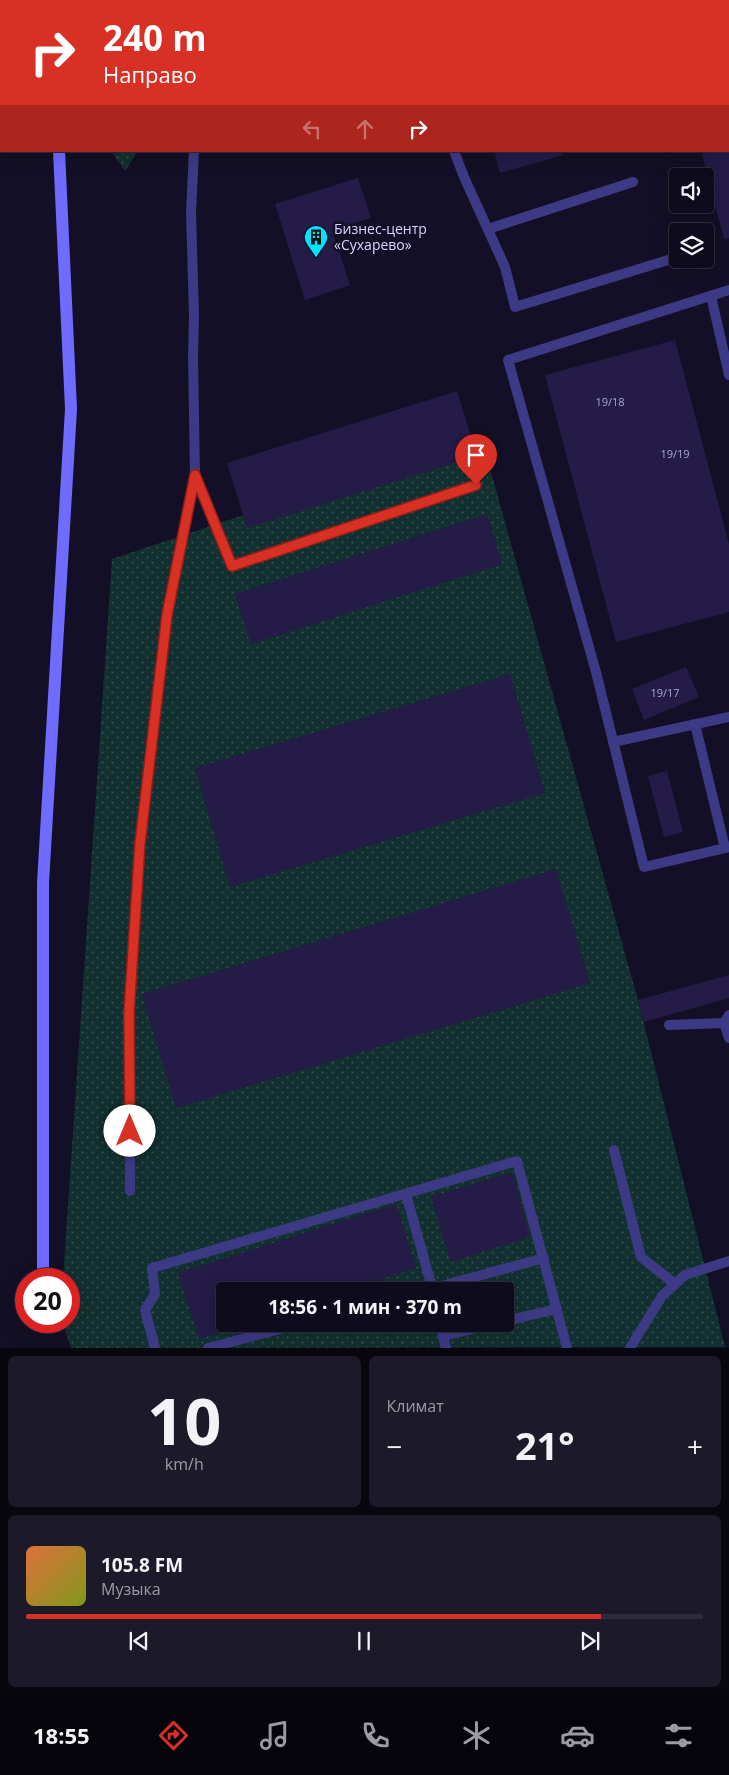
<!DOCTYPE html>
<html lang="ru">
<head>
<meta charset="utf-8">
<style>
	body { margin:0; font-family:"Open Sans",sans-serif; background:#1c1929; color:#f1f3f6; height:100vh; display:flex; flex-direction:column; font-size:19px; white-space:nowrap }
	* { box-sizing:border-box; margin:0 }
	p { font-size:16px; color:#9b9ba3 }
	.icon { flex:none; width:28px; height:28px; fill:none; stroke:currentColor; stroke-width:2; stroke-linecap:round; stroke-linejoin:round }
	.map { position:relative; height:1348px; overflow:hidden }
	.details { display:flex; flex-direction:column; gap:8px; padding:8px; background:#08060f; flex:1 }
	.details>* { flex:none }
	.top-card { position:absolute; left:0px; top:0px; width:730px; height:152px; box-shadow:0 5px 20px #0002,0 0 0 1px #2e2b3b; background:#d93025; color:#fff; overflow:hidden }
	.fabs { position:absolute; left:669px; top:168px; display:grid; gap:10px }
	.fabs a { display:grid; place-items:center; width:45px; height:45px; border-radius:5px; background:#0e0b1c; box-shadow:0 5px 20px #0002,0 0 0 1px #2e2b3b; font-size:25px }
	.speed { position:absolute; left:15px; top:1268px; display:flex; gap:10px; font-size:25px; font-weight:700; text-align:center }
	.speed>* { display:grid; place-content:center; width:65px; height:65px; border-radius:50%; background:#0e0b1c; box-shadow:0 5px 20px #0002,0 0 0 1px #2e2b3b; line-height:1 }
	.speed .limit { border:8px solid #d22; background:#fff; color:#111 }
	.pin { position:absolute; display:grid; place-items:center; width:42px; height:42px; color:#fff; margin:-51px -21px; border-radius:50% 50% 50% 0; rotate:-45deg; box-shadow:0 0 5px #0007 }
	.pin .icon { rotate:45deg }
	.me { position:absolute; width:55px; margin:-28px; rotate:0deg; stroke-linejoin:round; filter:drop-shadow(0 0 4px #0008) }
	.turn { display:flex; align-items:center; gap:18px; height:105px; padding:0 20px; font-size:22px }
	.turn .icon { width:65px; height:65px; stroke-width:2.5 }
	.turn b { display:block; font-size:35px; line-height:42px }
	.lanes { display:flex; align-items:center; height:48px; padding:0 20px; background:#0003; justify-content:center; gap:25px; direction:ltr }
	.lanes .off { opacity:.35 }
	.big { font-size:38px; font-weight:700; line-height:1.1 }
	.details .card { flex:1; display:flex; flex-direction:column; justify-content:center; gap:8px; min-width:0; padding:0 18px; border-radius:8px; background:#1c1929 }
	.details .dial { align-items:center; gap:0 }
	.dial b { font-size:65px; line-height:1 }
	.song { display:flex; align-items:center; gap:15px }
	.cover { width:60px; height:60px; border-radius:8px; background:linear-gradient(135deg,hsl(20 70% 55%),hsl(70 70% 35%)) }
	.played { height:5px; border-radius:2px; background:linear-gradient(90deg,#d93025 85%,#2e2b3b 85%) }
	.keys { display:flex; justify-content:space-around; direction:ltr }
	.heat { display:flex; justify-content:space-between; align-items:center; font-size:28px; direction:ltr }
	.details .tiles { flex:1; display:grid; gap:8px; grid-template-columns:1fr 1fr }
	.card:last-child { grid-column:span 2 }
	.trip { position:absolute; left:216px; top:1282px; width:298px; height:50px; border-radius:5px; background:#0e0b1c; box-shadow:0 5px 20px #0002,0 0 0 1px #2e2b3b; font-weight:700; line-height:50px; text-align:center }
	.dock { display:flex; height:80px; justify-content:space-around; align-items:center; background:#06040b; color:#9b9ba3 }
	.dock .icon { width:35px; height:35px }
	.dock .on { color:#d93025 }
	.dock b { font-size:22px; color:#f1f3f6 }
	.map>svg:first-child { display:block }
</style>
</head>
<body>
<div class="map">
<svg width="729" height="1348" viewBox="0 0 729 1348">
	<defs>
		<pattern id="grass-dots" width="8" height="8" patternUnits="userSpaceOnUse" patternTransform="scale(1.25)"><rect width="8" height="8" fill="#12302f"/><path d="M2 2h.1M6 6h.1" fill="none" stroke="#344d4e" stroke-width="1.8" stroke-linecap="round"/></pattern>
	</defs>
	<rect width="100%" height="100%" fill="#130f26"/>
	<g fill="url(#grass-dots)" fill-rule="evenodd">
		<polygon points="0,0 75,1 1,1 1,105"/>
		<polygon points="111,151 138,151 125,171"/>
		<path d="M481,436L638,1000L725,1347L71,1348L62,1321H69V1279H63L112,559ZM225,1291H505V1324H225Z"/>
	</g>
	<g fill="#241b47">
		<polygon points="494,151 563,151 563,155 500,173"/>
		<polygon points="701,151 729,151 729,238 724,239"/>
		<polygon points="358,178 371,218 332,230 350,285 305,300 275,204"/>
		<polygon points="675,340 729,544 729,612 616,642 545,375"/>
		<polygon points="457,391 477,456 247,528 227,463"/>
		<polygon points="487,514 502,564 251,644 235,594"/>
		<polygon points="686,667 699,697 644,720 632,689"/>
		<polygon points="510,674 545,793 230,887 195,768"/>
		<polygon points="667,771 683,832 664,837 648,776"/>
		<polygon points="556,869 590,983 176,1108 142,994"/>
		<polygon points="729,975 729,998 644,1022 638,1000"/>
		<polygon points="513,1172 530,1237 451,1262 431,1197"/>
		<polygon points="396,1204 416,1268 345,1291 225,1291 225,1330 199,1339 178,1273"/>
	</g>
	<g fill="none" stroke-linecap="round" stroke-linejoin="round">
		<g stroke="#3d3a85" stroke-width="10">
			<polyline points="167,0 167,1"/>
			<polyline points="221,0 221,1"/>
			<polyline points="234,0 234,1"/>
			<polyline points="249,0 249,1"/>
			<polyline points="260,0 261,1"/>
			<polyline points="273,0 273,1"/>
			<polyline points="286,0 286,1"/>
			<polyline points="414,0 415,1"/>
			<polyline points="573,0 573,1"/>
			<polyline points="461,1 464,0"/>
			<polyline points="454,151 464,177 505,267 515,307 678,257"/>
			<polyline points="488,229 633,182"/>
			<polyline points="729,290 508,360 596,672 644,867 729,847"/>
			<polyline points="711,296 729,375"/>
			<polyline points="195,476 232,566 476,485"/>
			<polyline points="695,724 725,848"/>
			<polyline points="613,742 729,717"/>
			<polyline points="729,1015 724,1023 729,1038"/>
			<polyline points="669,1025 724,1023"/>
			<polyline points="614,1150 641,1257 675,1284"/>
			<polyline points="130,1191 129,1012 140,843 167,615 195,475 193,357 194,316 191,212 194,151"/>
			<polyline points="406,1194 433,1291"/>
			<polyline points="423,1291 544,1258"/>
			<polyline points="505,1321 557,1309"/>
			<polyline points="440,1324 446,1348"/>
			<polyline points="443,1336 494,1324"/>
			<polyline points="155,1348 145,1310 155,1294 152,1268 517,1161 567,1348"/>
			<polyline points="208,1348 299,1324"/>
			<polyline points="630,1348 662,1296 685,1275 729,1261"/>
		</g>
		<g stroke="#6f6bff" stroke-width="12">
			<polyline points="34,0 35,1"/>
			<polyline points="43,1274 43,883 71,409 59,151"/>
		</g>
	</g>
	<g fill="none" stroke-linecap="round" stroke-linejoin="round">
		<g stroke="#8d1f18" stroke-width="12">
			<polyline id="route" points="130,1131 129,1012 140,843 167,615 195,475 232,566 476,485"/>
		</g>
		<use href="#route" stroke="#d93025" stroke-width="9"/>
	</g>
	<defs>
		<g id="building-pin" transform="scale(1.25)"><path d="M0 17L-7.5 6A9.5 9.5 0 1 1 7.5 6Z" fill="#00e5ff" stroke="#130f26"/><path d="M-4-6H4V6H1V3H-1V6H-4ZM-2.5-4.3h1.7v1.8h-1.7ZM.8-4.3h1.7v1.8H.8ZM-2.5-1h1.7V.8h-1.7ZM.8-1h1.7V.8H.8Z" fill="#111"/></g>
	</defs>
	<g fill-rule="evenodd">
		<use href="#building-pin" x="316" y="237"/>
	</g>
	<g text-anchor="middle" stroke-width="5" stroke-linejoin="round" paint-order="stroke">
		<g font-size="11" fill="#aca6d1">
			<text x="610" y="406">19/18</text>
			<text x="675" y="458">19/19</text>
			<text x="665" y="697">19/17</text>
		</g>
		<g font-size="14" fill="#d9d4ff" stroke="#130f26" text-anchor="start">
			<text x="334" y="234">Бизнес-центр<tspan x="334" dy="16">«Сухарево»</tspan></text>
		</g>
	</g>
</svg>
<div class="fabs">
<a><svg class="icon" aria-label="sound" viewBox="0 0 24 24"><path d="M4 9h4l5-4v14l-5-4H4zM17 9q2 3 0 6"/></svg></a>
<a><svg class="icon" aria-label="layers" viewBox="0 0 24 24"><path d="M12 4l9 5-9 5-9-5zM3 14l9 5 9-5"/></svg></a>
</div>
<div class="speed"><div class="limit">20</div></div>
<div class="pin" style="left:476px;top:485px;background:#d93025"><svg class="icon" aria-label="arrive" viewBox="0 0 24 24"><path d="M6 21V4h12l-3 4 3 4H6"/></svg></div>
<svg class="me" style="left:130px;top:1131px" viewBox="-20 -20 40 40"><circle r="19" fill="#fff"/><path d="M0-13L10 11 0 6-10 11z" fill="#d93025"/></svg>
<div class="trip">18:56 · 1 мин · 370 m</div>
<div class="top-card">
<div class="turn"><svg class="icon" aria-label="right" viewBox="0 0 24 24"><path d="M7 20v-9h11M14 6l5 5-5 5"/></svg><div><b>240 m</b>Направо</div></div>
<div class="lanes"><svg class="icon off" aria-label="left" viewBox="0 0 24 24"><path d="M17 20v-9H6M10 6l-5 5 5 5"/></svg><svg class="icon off" aria-label="ahead" viewBox="0 0 24 24"><path d="M12 20V5M6 11l6-6 6 6"/></svg><svg class="icon" aria-label="right" viewBox="0 0 24 24"><path d="M7 20v-9h11M14 6l5 5-5 5"/></svg></div>
</div>
</div>
<section class="details">
<div class="tiles">
<div class="card dial"><b>10</b><p>km/h</p></div>
<div class="card"><p>Климат</p>
<div class="heat"><a>−</a><b class="big">21°</b><a>+</a></div>
</div>
<div class="card">
<div class="song"><i class="cover"></i><div><b>105.8 FM</b><p>Музыка</p></div></div>
<div class="played"></div>
<div class="keys"><svg class="icon" aria-label="previous" viewBox="0 0 24 24"><path d="M18 5L8 12l10 7zM5 5v14"/></svg><svg class="icon" aria-label="pause" viewBox="0 0 24 24"><path d="M8 5v14M16 5v14"/></svg><svg class="icon" aria-label="next" viewBox="0 0 24 24"><path d="M6 5l10 7-10 7zM19 5v14"/></svg></div>
</div>
</div>
</section>
<nav class="dock">
<b>18:55</b>
<svg class="icon on" aria-label="directions" viewBox="0 0 24 24"><path d="M12 3l9 9-9 9-9-9zM9 14v-3h6M13 9l2 2-2 2"/></svg>
<svg class="icon" aria-label="music" viewBox="0 0 24 24"><path d="M9 18V5l10-2v13"/><circle cx="6" cy="18" r="3"/><circle cx="16" cy="16" r="3"/></svg>
<svg class="icon" aria-label="phone" viewBox="0 0 24 24"><path d="M5 4h4l2 5-3 2q2 4 5 5l2-3 5 2v4C11 20 4 13 5 4z"/></svg>
<svg class="icon" aria-label="climate" viewBox="0 0 24 24"><path d="M12 3v18M4 7l16 10M4 17L20 7"/></svg>
<svg class="icon" aria-label="car" viewBox="0 0 24 24"><path d="M5 17H2v-5l4-1 3-4h7l3 4 3 1v5h-3M9 17h6M6 11h13"/><circle cx="7" cy="17" r="2"/><circle cx="17" cy="17" r="2"/></svg>
<svg class="icon" aria-label="filters" viewBox="0 0 24 24"><path d="M4 7h16M4 17h16"/><circle cx="9" cy="7" r="2"/><circle cx="15" cy="17" r="2"/></svg>
</nav>
</body>
</html>
